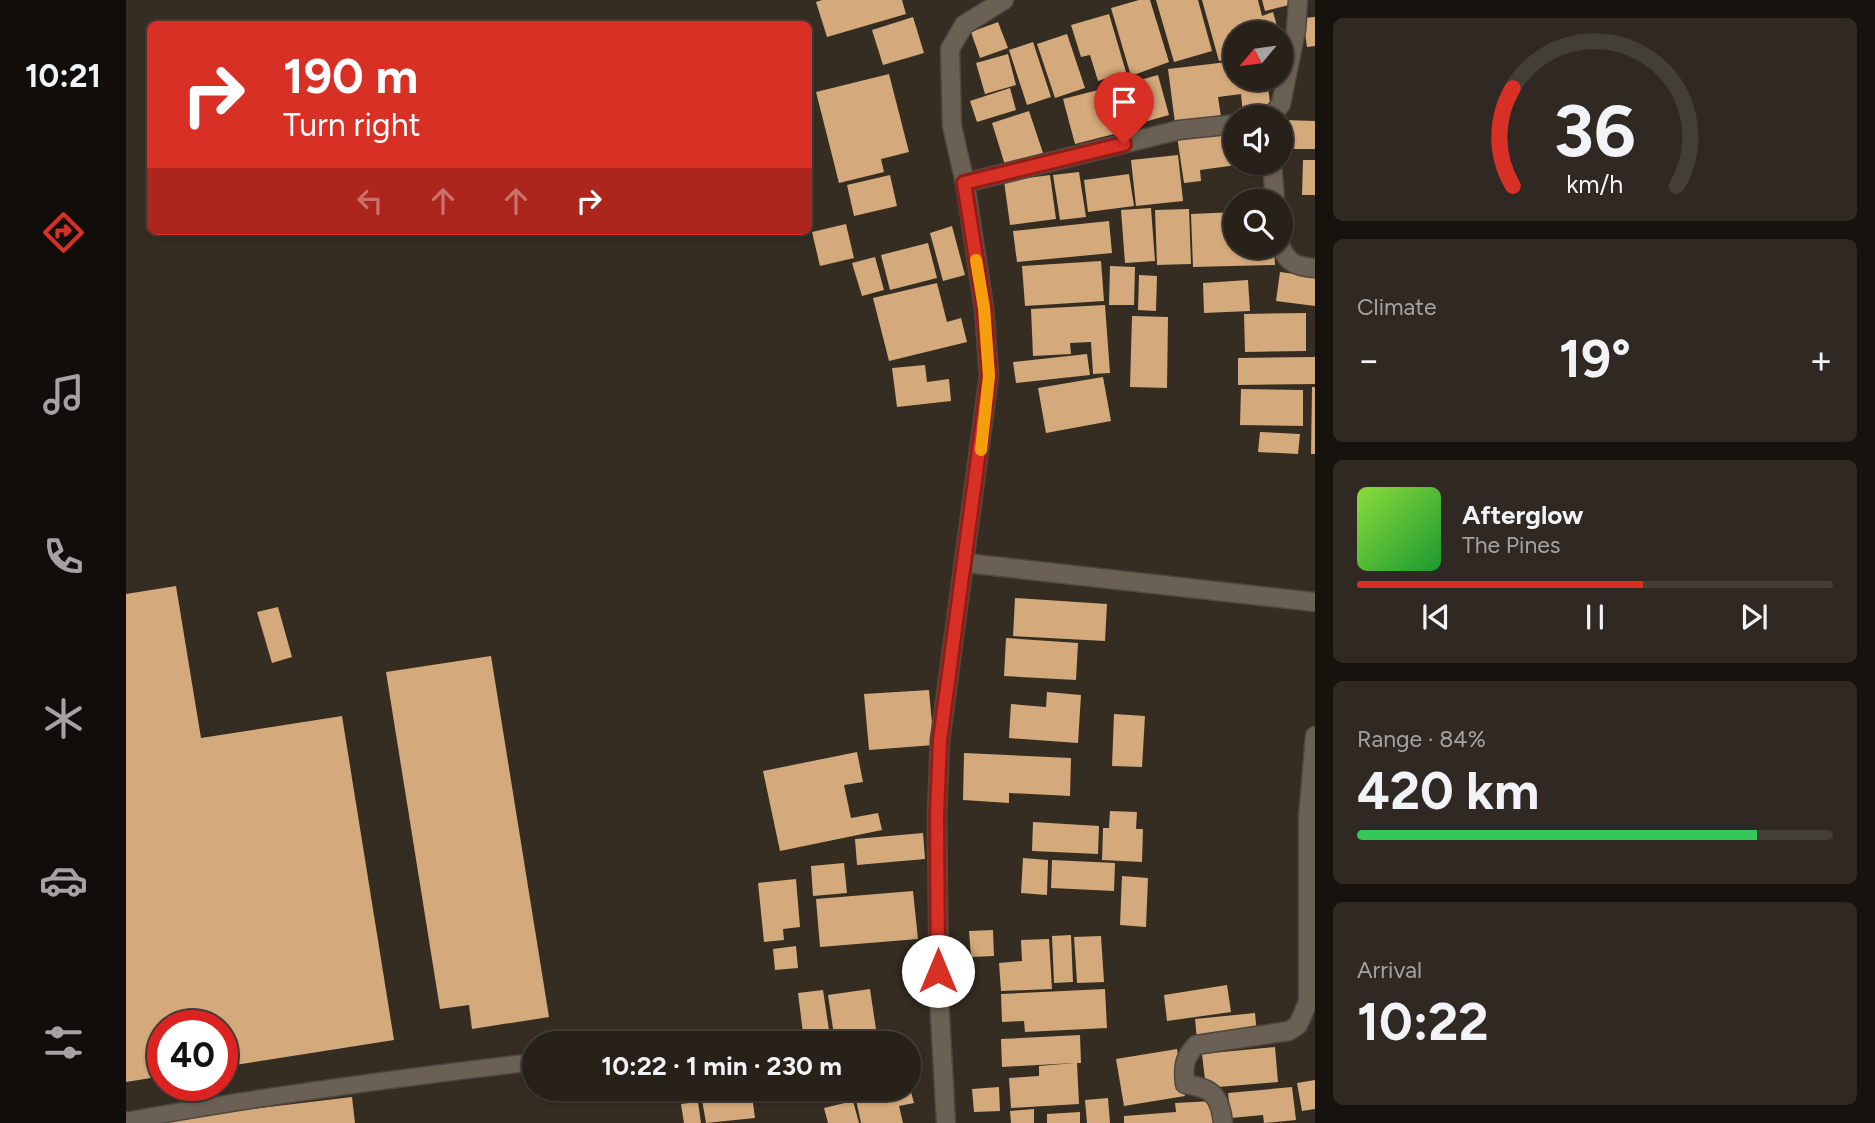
<!DOCTYPE html>
<html lang="en">
<head>
<meta charset="utf-8">
<style>
	body { margin:0; font-family:Figtree,sans-serif; background:#302923; color:#f1f3f6; height:100vh; display:flex; flex-direction:column; font-size:26px; white-space:nowrap }
	* { box-sizing:border-box; margin:0 }
	p { font-size:23px; color:#a5a3a2 }
	.icon { flex:none; width:38px; height:38px; fill:none; stroke:currentColor; stroke-width:2; stroke-linecap:round; stroke-linejoin:round }
	.map { position:relative; flex:1; overflow:hidden }
	.drawer { display:flex; flex-direction:column; gap:18px; padding:18px; background:#16120e; width:560px }
	.drawer>* { flex:none }
	.hud { position:absolute; left:21px; top:21px; width:665px; height:214px; border-radius:10px; box-shadow:0 2px 5px #0004,0 0 0 2px #443e39; background:#d93025; color:#fff; overflow:hidden }
	.needle { width:46px; rotate:241deg }
	.controls { position:absolute; left:1097px; top:21px; display:grid; gap:14px }
	.controls a { display:grid; place-items:center; width:70px; height:70px; border-radius:50%; background:#28211a; box-shadow:0 2px 5px #0004,0 0 0 2px #443e39; font-size:35px }
	.speed { position:absolute; left:21px; top:1010px; display:flex; gap:14px; font-size:35px; font-weight:700; text-align:center }
	.speed>* { display:grid; place-content:center; width:91px; height:91px; border-radius:50%; background:#28211a; box-shadow:0 2px 5px #0004,0 0 0 2px #443e39; line-height:1 }
	.speed .limit { border:10px solid #d22; background:#fff; color:#111 }
	.pin { position:absolute; display:grid; place-items:center; width:60px; height:60px; color:#fff; margin:-72px -30px; border-radius:50% 50% 50% 0; rotate:-45deg; box-shadow:0 0 7px #0007 }
	.pin .icon { rotate:45deg }
	.me { position:absolute; width:77px; margin:-38px; rotate:0deg; stroke-linejoin:round; filter:drop-shadow(0 0 5px #0008) }
	.turn { display:flex; align-items:center; gap:24px; height:147px; padding:0 21px; font-size:32px }
	.turn .icon { width:91px; height:91px; stroke-width:2.5 }
	.turn b { display:block; font-size:49px; line-height:60px }
	.lanes { display:flex; align-items:center; height:66px; padding:0 21px; background:#0003; justify-content:center; gap:35px; direction:ltr }
	.lanes .off { opacity:.35 }
	.big { font-size:52px; font-weight:700; line-height:1.1 }
	.drawer .tile { flex:1; display:flex; flex-direction:column; justify-content:center; gap:10px; min-width:0; padding:0 24px; border-radius:10px; background:#302923 }
	.drawer .dial { align-items:center; gap:0 }
	.dial svg { height:182px; overflow:visible; fill:none; stroke:#443e39; stroke-width:7; stroke-linecap:round; text-anchor:middle }
	.dial text { fill:#f1f3f6; stroke:none }
	.song { display:flex; align-items:center; gap:21px }
	.cover { width:84px; height:84px; border-radius:10px; background:linear-gradient(135deg,hsl(90 70% 55%),hsl(130 70% 35%)) }
	.played { height:7px; border-radius:4px; background:linear-gradient(90deg,#d93025 60%,#443e39 60%) }
	.keys { display:flex; justify-content:space-around; direction:ltr }
	.heat { display:flex; justify-content:space-between; align-items:center; font-size:38px; direction:ltr }
	.charge { height:10px; border-radius:5px; background:linear-gradient(90deg,#34c759 84%,#443e39 0) }
	.trip { position:absolute; left:396px; top:1031px; width:399px; height:70px; border-radius:35px; background:#28211a; box-shadow:0 2px 5px #0004,0 0 0 2px #443e39; font-weight:700; line-height:70px; text-align:center }
	main { display:flex; flex:1; min-height:0 }
	.menu { display:flex; flex-direction:column; width:126px; justify-content:space-around; align-items:center; background:#100d0a; color:#a5a3a2 }
	.menu .icon { width:49px; height:49px }
	.menu .active { color:#d93025 }
	.menu b { font-size:32px; color:#f1f3f6 }
	.map>svg:first-child { display:block }
</style>
</head>
<body>
<main>
<nav class="menu">
<b>10:21</b>
<svg class="icon active" aria-label="directions" viewBox="0 0 24 24"><path d="M12 3l9 9-9 9-9-9zM9 14v-3h6M13 9l2 2-2 2"/></svg>
<svg class="icon" aria-label="music" viewBox="0 0 24 24"><path d="M9 18V5l10-2v13"/><circle cx="6" cy="18" r="3"/><circle cx="16" cy="16" r="3"/></svg>
<svg class="icon" aria-label="phone" viewBox="0 0 24 24"><path d="M5 4h4l2 5-3 2q2 4 5 5l2-3 5 2v4C11 20 4 13 5 4z"/></svg>
<svg class="icon" aria-label="climate" viewBox="0 0 24 24"><path d="M12 3v18M4 7l16 10M4 17L20 7"/></svg>
<svg class="icon" aria-label="car" viewBox="0 0 24 24"><path d="M5 17H2v-5l4-1 3-4h7l3 4 3 1v5h-3M9 17h6M6 11h13"/><circle cx="7" cy="17" r="2"/><circle cx="17" cy="17" r="2"/></svg>
<svg class="icon" aria-label="filters" viewBox="0 0 24 24"><path d="M4 7h16M4 17h16"/><circle cx="9" cy="7" r="2"/><circle cx="15" cy="17" r="2"/></svg>
</nav>
<div class="map">
<svg width="1189" height="1123" viewBox="0 0 1189 1123">
	<rect width="100%" height="100%" fill="#352c22"/>
	<g fill="#d4a97b">
		<polygon points="696,0 776,0 780,14 701,37 690,2"/>
		<polygon points="1013,0 1024,0 1043,62 1005,76 985,8"/>
		<polygon points="1030,0 1072,0 1086,51 1048,62"/>
		<polygon points="1076,0 1132,0 1136,16 1147,12 1153,33 1110,33 1110,57 1093,61"/>
		<polygon points="1136,0 1170,0 1171,3 1139,11"/>
		<polygon points="983,14 1000,72 972,81 964,55 955,57 945,25"/>
		<polygon points="787,17 798,53 757,65 746,30"/>
		<polygon points="1189,17 1189,46 1181,47 1177,18"/>
		<polygon points="872,22 882,48 854,58 845,32"/>
		<polygon points="941,34 959,88 929,98 911,44"/>
		<polygon points="907,42 925,97 901,105 883,50"/>
		<polygon points="882,54 890,85 859,94 850,63"/>
		<polygon points="1110,61 1110,79 1141,79 1145,111 1117,115 1115,94 1092,97 1095,117 1049,123 1042,69"/>
		<polygon points="763,74 783,152 755,159 758,172 713,183 690,92"/>
		<polygon points="1032,75 1043,115 997,128 985,88"/>
		<polygon points="884,88 890,110 851,122 844,101"/>
		<polygon points="980,88 992,133 949,144 937,99"/>
		<polygon points="903,111 917,153 879,165 866,123"/>
		<polygon points="1158,120 1189,121 1189,149 1158,149"/>
		<polygon points="1110,128 1110,163 1118,164 1074,170 1075,181 1058,183 1051,136"/>
		<polygon points="1052,155 1057,201 1010,206 1005,160"/>
		<polygon points="1177,160 1189,160 1189,195 1176,195"/>
		<polygon points="953,172 960,217 934,220 927,175"/>
		<polygon points="1003,174 1008,206 962,212 958,180"/>
		<polygon points="764,175 771,206 728,216 721,185"/>
		<polygon points="924,175 930,219 884,225 878,181"/>
		<polygon points="1025,208 1029,261 999,263 995,210"/>
		<polygon points="1063,209 1065,264 1031,265 1029,210"/>
		<polygon points="1110,212 1110,247 1148,247 1149,265 1067,267 1065,214"/>
		<polygon points="983,221 986,253 891,262 887,231"/>
		<polygon points="720,224 728,258 694,266 686,232"/>
		<polygon points="826,226 839,275 817,281 804,233"/>
		<polygon points="802,243 811,278 764,290 755,255"/>
		<polygon points="749,257 758,290 736,296 726,263"/>
		<polygon points="975,261 978,301 899,306 896,266"/>
		<polygon points="984,266 1009,267 1008,305 983,305"/>
		<polygon points="1154,272 1189,277 1189,306 1150,301"/>
		<polygon points="1013,275 1031,276 1030,311 1012,310"/>
		<polygon points="1122,280 1124,311 1078,313 1077,283"/>
		<polygon points="811,283 821,322 835,318 841,342 763,361 747,298"/>
		<polygon points="979,305 984,373 967,374 965,342 944,343 945,354 907,356 905,309"/>
		<polygon points="1180,313 1180,351 1119,352 1118,314"/>
		<polygon points="1006,316 1042,317 1041,388 1004,387"/>
		<polygon points="961,354 964,375 890,383 887,362"/>
		<polygon points="1189,357 1189,384 1112,385 1112,358"/>
		<polygon points="799,365 801,382 823,379 825,401 771,407 766,368"/>
		<polygon points="977,377 985,421 920,433 912,388"/>
		<polygon points="1186,387 1189,387 1189,454 1185,454"/>
		<polygon points="1115,389 1177,390 1177,426 1114,425"/>
		<polygon points="1134,432 1174,434 1172,454 1132,452"/>
		<polygon points="50,586 75,738 216,716 268,1040 96,1067 96,1026 37,1026 37,1076 0,1082 0,594"/>
		<polygon points="889,598 981,604 979,641 887,636"/>
		<polygon points="152,607 166,657 146,663 131,612"/>
		<polygon points="880,638 952,643 950,680 878,676"/>
		<polygon points="365,656 423,1017 346,1029 343,1005 314,1009 260,672"/>
		<polygon points="803,690 808,745 743,750 738,694"/>
		<polygon points="921,692 955,695 952,743 883,738 885,704 920,707"/>
		<polygon points="988,714 1019,716 1016,767 986,766"/>
		<polygon points="731,752 737,782 718,785 725,818 752,813 756,830 654,851 637,771"/>
		<polygon points="838,753 945,758 944,796 883,793 883,803 837,800"/>
		<polygon points="984,811 1011,812 1010,829 1017,829 1016,862 976,860 977,828 983,828"/>
		<polygon points="907,822 973,826 972,854 906,851"/>
		<polygon points="797,833 799,859 731,865 729,839"/>
		<polygon points="897,858 922,860 921,895 895,893"/>
		<polygon points="926,860 989,863 988,891 925,888"/>
		<polygon points="718,863 721,893 687,896 685,866"/>
		<polygon points="996,876 1022,878 1020,927 994,925"/>
		<polygon points="670,879 674,927 657,929 658,940 638,942 632,883"/>
		<polygon points="787,891 792,939 694,947 690,899"/>
		<polygon points="867,930 868,956 845,957 843,931"/>
		<polygon points="945,935 947,982 928,983 926,936"/>
		<polygon points="975,936 978,982 951,983 948,937"/>
		<polygon points="923,939 926,989 875,991 873,963 896,961 895,940"/>
		<polygon points="670,946 672,968 649,970 647,949"/>
		<polygon points="1101,985 1105,1012 1041,1021 1038,995"/>
		<polygon points="744,989 751,1036 709,1042 702,995"/>
		<polygon points="979,989 981,1028 899,1032 898,1021 876,1022 875,994"/>
		<polygon points="697,990 704,1037 678,1041 672,993"/>
		<polygon points="1129,1013 1131,1034 1071,1040 1069,1019"/>
		<polygon points="954,1035 955,1063 951,1063 953,1104 885,1108 883,1078 913,1076 913,1066 948,1063 876,1067 875,1039"/>
		<polygon points="1149,1047 1152,1082 1080,1088 1076,1054"/>
		<polygon points="1051,1049 1059,1096 998,1106 990,1059"/>
		<polygon points="1189,1080 1189,1109 1176,1111 1171,1083"/>
		<polygon points="873,1087 874,1111 848,1112 846,1089"/>
		<polygon points="1166,1087 1170,1120 1138,1123 1137,1115 1105,1118 1102,1093"/>
		<polygon points="574,1088 625,1088 629,1118 580,1123"/>
		<polygon points="646,1088 700,1088 700,1092 648,1100"/>
		<polygon points="756,1088 784,1088 788,1103 773,1106 777,1123 735,1123 729,1095"/>
		<polygon points="226,1097 229,1123 42,1123 42,1119"/>
		<polygon points="982,1098 984,1123 961,1123 959,1100"/>
		<polygon points="727,1101 733,1123 702,1123 698,1108"/>
		<polygon points="1087,1101 1089,1123 998,1123 998,1116 1050,1112 1049,1103"/>
		<polygon points="572,1102 575,1123 558,1123 555,1104"/>
		<polygon points="908,1109 908,1123 885,1123 884,1111"/>
		<polygon points="954,1112 954,1123 921,1123 921,1114"/>
	</g>
	<g fill="none" stroke-linecap="round" stroke-linejoin="round">
		<g stroke="#4f473f" stroke-width="19">
			<path id="service" d="M0,1121C135,1096 271,1078 408,1062"/>
		</g>
		<g stroke="#4f473f" stroke-width="21">
			<g id="minor">
				<polyline points="1145,117 1155,104 1170,30 1172,0"/>
				<polyline points="1146,163 1149,201"/>
				<polyline points="839,183 1053,130 1110,124"/>
				<path d="M1155,247C1161,263 1172,267 1189,268"/>
				<polyline points="840,563 1189,602"/>
				<path d="M1097,1123C1094,1096 1087,1088 1059,1084C1057,1067 1058,1058 1070,1045L1163,1031L1172,1025L1182,1002V818L1189,736"/>
			</g>
		</g>
		<g stroke="#4f473f" stroke-width="21">
			<polyline id="tertiary" points="820,1123 813,998 811,815 814,740 863,376 858,308 839,183 826,126 824,49 838,25 878,0"/>
		</g>
		<use href="#service" stroke="#6a6054" stroke-width="16"/>
		<use href="#minor" stroke="#6a6054" stroke-width="18"/>
		<use href="#tertiary" stroke="#6a6054" stroke-width="18"/>
	</g>
	<g fill="none" stroke-linecap="round" stroke-linejoin="round">
		<g stroke="#8d1f18" stroke-width="18">
			<polyline id="route" points="812,971 811,815 814,740 863,376 858,308 838,183 998,144"/>
		</g>
		<use href="#route" stroke="#d93025" stroke-width="12"/>
		<polyline stroke="#f59e0b" stroke-width="12" points="850,260 858,308 863,376 855,450"/>
	</g>
</svg>
<div class="controls">
<a><svg class="needle" viewBox="-14 -14 28 28"><path d="M0-13l5 13h-10z" fill="#e53935"/><path d="M0 13l5-13h-10z" fill="#a5a3a2"/></svg></a>
<a><svg class="icon" aria-label="sound" viewBox="0 0 24 24"><path d="M4 9h4l5-4v14l-5-4H4zM17 9q2 3 0 6"/></svg></a>
<a><svg class="icon" aria-label="search" viewBox="0 0 24 24"><circle cx="10" cy="10" r="6"/><path d="M15 15l6 6"/></svg></a>
</div>
<div class="speed"><div class="limit">40</div></div>
<div class="pin" style="left:998px;top:144px;background:#d93025"><svg class="icon" aria-label="arrive" viewBox="0 0 24 24"><path d="M6 21V4h12l-3 4 3 4H6"/></svg></div>
<svg class="me" style="left:812px;top:971px" viewBox="-20 -20 40 40"><circle r="19" fill="#fff"/><path d="M0-13L10 11 0 6-10 11z" fill="#d93025"/></svg>
<div class="trip">10:22 · 1 min · 230 m</div>
<div class="hud">
<div class="turn"><svg class="icon" aria-label="right" viewBox="0 0 24 24"><path d="M7 20v-9h11M14 6l5 5-5 5"/></svg><div><b>190 m</b>Turn right</div></div>
<div class="lanes"><svg class="icon off" aria-label="left" viewBox="0 0 24 24"><path d="M17 20v-9H6M10 6l-5 5 5 5"/></svg><svg class="icon off" aria-label="ahead" viewBox="0 0 24 24"><path d="M12 20V5M6 11l6-6 6 6"/></svg><svg class="icon off" aria-label="ahead" viewBox="0 0 24 24"><path d="M12 20V5M6 11l6-6 6 6"/></svg><svg class="icon" aria-label="right" viewBox="0 0 24 24"><path d="M7 20v-9h11M14 6l5 5-5 5"/></svg></div>
</div>
</div>
<section class="drawer">
<div class="tile dial"><svg viewBox="0 0 100 80">
<path d="M14 69A42 42 0 1 1 86 69"/>
<path d="M14 69A42 42 0 0 1 14 26" stroke="#d93025"/>
<text x="50" y="56" font-size="32" font-weight="700">36</text>
<text x="50" y="72" font-size="11">km/h</text>
</svg></div>
<div class="tile"><p>Climate</p>
<div class="heat"><a>−</a><b class="big">19°</b><a>+</a></div>
</div>
<div class="tile">
<div class="song"><i class="cover"></i><div><b>Afterglow</b><p>The Pines</p></div></div>
<div class="played"></div>
<div class="keys"><svg class="icon" aria-label="previous" viewBox="0 0 24 24"><path d="M18 5L8 12l10 7zM5 5v14"/></svg><svg class="icon" aria-label="pause" viewBox="0 0 24 24"><path d="M8 5v14M16 5v14"/></svg><svg class="icon" aria-label="next" viewBox="0 0 24 24"><path d="M6 5l10 7-10 7zM19 5v14"/></svg></div>
</div>
<div class="tile"><p>Range · 84%</p><b class="big">420 km</b><div class="charge"></div></div>
<div class="tile"><p>Arrival</p><b class="big">10:22</b></div>
</section>
</main>
</body>
</html>
